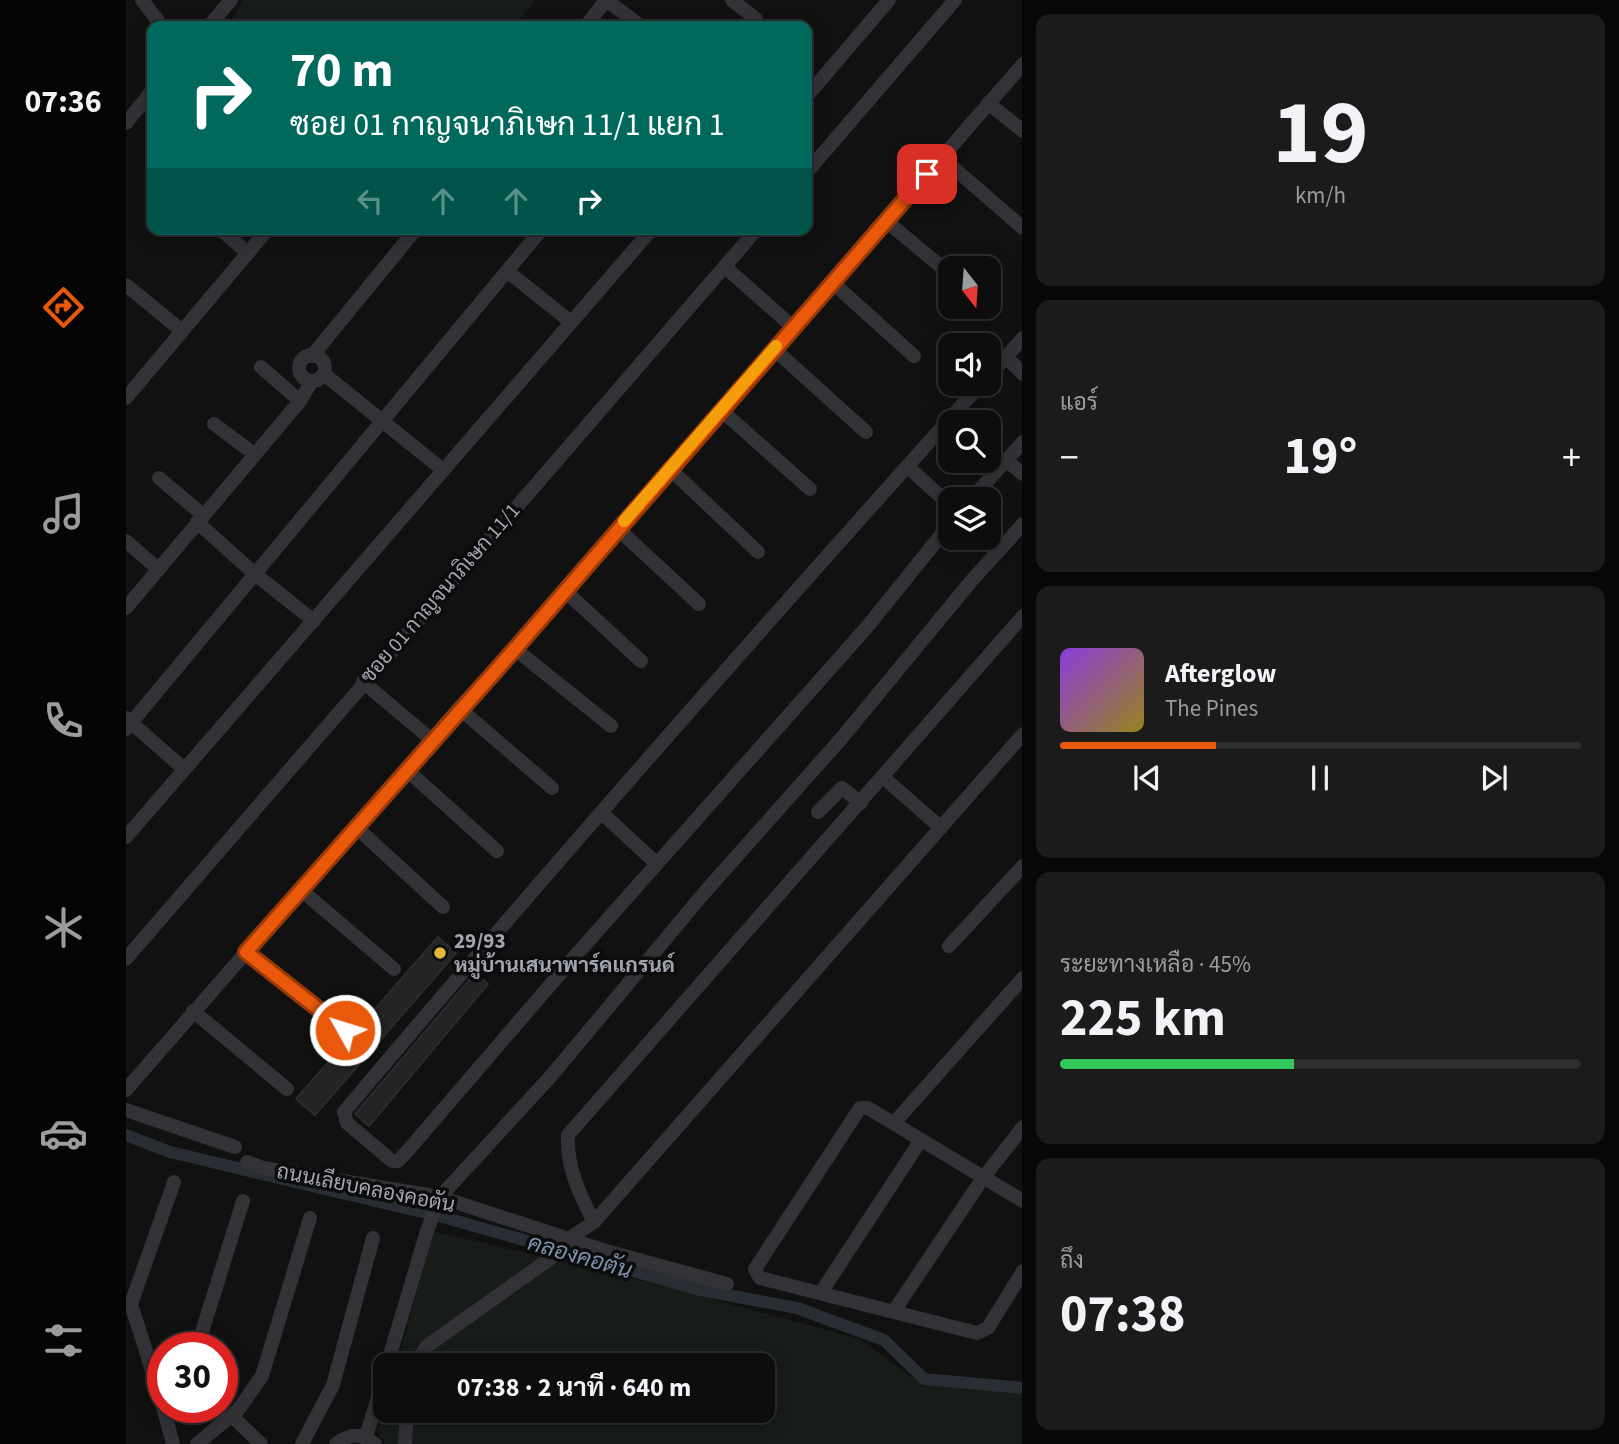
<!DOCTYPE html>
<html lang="th">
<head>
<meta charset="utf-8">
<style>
	body { margin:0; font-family:"Source Sans 3",Sarabun,sans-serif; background:#1b1b1c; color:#f1f3f6; height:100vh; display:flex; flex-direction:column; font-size:26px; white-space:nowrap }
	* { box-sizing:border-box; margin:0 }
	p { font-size:23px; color:#9a9c9e }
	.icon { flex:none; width:38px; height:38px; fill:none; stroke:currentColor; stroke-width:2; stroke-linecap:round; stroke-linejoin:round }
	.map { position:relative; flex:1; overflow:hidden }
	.sheet { display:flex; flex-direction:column; gap:14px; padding:14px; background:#070708; width:597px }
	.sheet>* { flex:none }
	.top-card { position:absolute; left:21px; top:21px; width:665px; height:214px; border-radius:14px; box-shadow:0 4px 18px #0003,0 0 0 2px #2d2d2e; background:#00695c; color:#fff; overflow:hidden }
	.needle { width:46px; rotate:163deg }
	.buttons { position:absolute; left:812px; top:256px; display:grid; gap:14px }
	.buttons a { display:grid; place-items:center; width:63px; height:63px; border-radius:14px; background:#0d0d0e; box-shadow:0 4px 18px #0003,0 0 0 2px #2d2d2e; font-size:35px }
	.speed { position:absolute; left:21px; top:1332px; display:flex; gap:14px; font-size:35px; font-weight:700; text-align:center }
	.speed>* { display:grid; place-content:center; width:91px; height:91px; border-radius:50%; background:#0d0d0e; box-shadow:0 4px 18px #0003,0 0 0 2px #2d2d2e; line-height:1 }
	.speed .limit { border:10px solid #d22; background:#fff; color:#111 }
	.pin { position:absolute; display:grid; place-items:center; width:60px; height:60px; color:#fff; margin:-30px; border-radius:14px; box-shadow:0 4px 10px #0006 }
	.me { position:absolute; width:77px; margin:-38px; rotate:309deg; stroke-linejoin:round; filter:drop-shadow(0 0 5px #0008) }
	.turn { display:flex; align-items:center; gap:24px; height:147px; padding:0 28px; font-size:32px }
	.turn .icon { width:91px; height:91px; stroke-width:2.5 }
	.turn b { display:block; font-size:49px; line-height:60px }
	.lanes { display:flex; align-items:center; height:66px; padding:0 28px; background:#0003; justify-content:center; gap:35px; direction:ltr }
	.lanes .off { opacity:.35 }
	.big { font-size:52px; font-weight:700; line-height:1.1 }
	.sheet .widget { flex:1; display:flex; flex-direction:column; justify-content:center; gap:10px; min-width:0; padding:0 24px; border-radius:14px; background:#1b1b1c }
	.sheet .dial { align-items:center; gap:0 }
	.dial b { font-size:91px; line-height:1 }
	.song { display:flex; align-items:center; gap:21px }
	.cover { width:84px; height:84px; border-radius:10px; background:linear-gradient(135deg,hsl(270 70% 55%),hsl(50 70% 35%)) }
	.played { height:7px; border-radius:4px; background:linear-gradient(90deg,#ea580c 30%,#2d2d2e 30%) }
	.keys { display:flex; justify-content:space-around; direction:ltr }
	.heat { display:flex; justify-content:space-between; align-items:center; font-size:38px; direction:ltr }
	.charge { height:10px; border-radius:5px; background:linear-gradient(90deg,#34c759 45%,#2d2d2e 0) }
	.trip { position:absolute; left:247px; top:1353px; width:402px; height:70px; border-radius:14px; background:#0d0d0e; box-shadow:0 4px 18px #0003,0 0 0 2px #2d2d2e; font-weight:700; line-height:70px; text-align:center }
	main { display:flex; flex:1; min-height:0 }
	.tabs { display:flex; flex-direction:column; width:126px; justify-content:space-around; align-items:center; background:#050506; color:#9a9c9e }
	.tabs .icon { width:49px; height:49px }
	.tabs .current { color:#ea580c }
	.tabs b { font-size:32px; color:#f1f3f6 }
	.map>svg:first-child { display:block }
</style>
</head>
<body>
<main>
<nav class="tabs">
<b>07:36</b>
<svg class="icon current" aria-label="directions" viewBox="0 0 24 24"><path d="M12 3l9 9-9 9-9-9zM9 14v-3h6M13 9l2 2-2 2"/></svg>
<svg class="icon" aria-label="music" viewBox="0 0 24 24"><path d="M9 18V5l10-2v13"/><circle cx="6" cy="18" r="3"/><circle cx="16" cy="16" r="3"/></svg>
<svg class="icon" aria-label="phone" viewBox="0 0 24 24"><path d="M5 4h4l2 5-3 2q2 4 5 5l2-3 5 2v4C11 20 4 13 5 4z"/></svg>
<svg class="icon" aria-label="climate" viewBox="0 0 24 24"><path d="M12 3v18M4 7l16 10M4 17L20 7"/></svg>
<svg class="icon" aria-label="car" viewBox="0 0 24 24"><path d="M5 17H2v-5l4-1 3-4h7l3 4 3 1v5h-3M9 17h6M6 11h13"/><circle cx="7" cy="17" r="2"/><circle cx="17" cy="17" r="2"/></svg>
<svg class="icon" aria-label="filters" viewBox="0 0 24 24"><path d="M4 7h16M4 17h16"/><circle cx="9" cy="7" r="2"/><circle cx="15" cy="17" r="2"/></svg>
</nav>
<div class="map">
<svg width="897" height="1444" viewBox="0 0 897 1444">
	<rect width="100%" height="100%" fill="#111112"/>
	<g fill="#171c18">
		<polygon points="116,0 410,0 388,26 103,26"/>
		<polygon points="307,1231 526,1283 734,1339 796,1385 896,1392 896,1444 259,1444 252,1433 259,1409 637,1410 637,1365 271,1365"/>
	</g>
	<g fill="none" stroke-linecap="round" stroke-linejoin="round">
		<polyline stroke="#282e34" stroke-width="12" points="0,1135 44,1152 313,1216 574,1290 671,1308 758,1340 798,1379 897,1388"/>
	</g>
	<g fill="#242426" stroke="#2b2b2e" stroke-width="2">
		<polygon points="312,937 330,953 189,1115 170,1099"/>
		<polygon points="349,973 362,984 243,1126 229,1114"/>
	</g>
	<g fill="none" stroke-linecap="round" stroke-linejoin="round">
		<g stroke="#323237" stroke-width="14">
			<polyline points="16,0 36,26"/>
			<polyline points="480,0 515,26"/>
			<polyline points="606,0 630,19"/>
			<polyline points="83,26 105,0"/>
			<polyline points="460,26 480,0"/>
			<polyline points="681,96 763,0"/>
			<polyline points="862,103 897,131"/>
			<polyline points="0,123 26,91"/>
			<polyline points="816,158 897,228"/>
			<polyline points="681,172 829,0"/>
			<polyline points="760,221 824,274"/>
			<polyline points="94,229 122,253"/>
			<polyline points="599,267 667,327"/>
			<polyline points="381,271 445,322"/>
			<polyline points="707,283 788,356"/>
			<polyline points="0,285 56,331"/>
			<polyline points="648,349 740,432"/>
			<circle cx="186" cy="368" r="13"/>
			<polyline points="186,356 290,229"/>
			<polyline points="880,357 897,374"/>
			<polyline points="135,367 174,401"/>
			<polyline points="198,374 317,470"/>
			<polyline points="863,376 897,338"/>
			<polyline points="0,398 142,229"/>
			<polyline points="595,410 684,489"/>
			<polyline points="88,424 128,454"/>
			<polyline points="880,460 897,474"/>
			<polyline points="783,468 824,505"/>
			<polyline points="544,469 632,552"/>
			<polyline points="33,478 77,515"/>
			<polyline points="845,499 897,442"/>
			<polyline points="71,522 129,574 188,621"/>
			<path d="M824,524L741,627L450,955L278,1155L272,1161H266L221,1123L218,1112C426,865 640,623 856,383"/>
			<polyline points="492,529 573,604"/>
			<polyline points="0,541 32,569"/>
			<polyline points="438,590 515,661"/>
			<polyline points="0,608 174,401 186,381"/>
			<polyline points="389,649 485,726"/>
			<polyline points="237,682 306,740"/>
			<polyline points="333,708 426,788"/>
			<polyline points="0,718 58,769"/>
			<polyline points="0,729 416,229"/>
			<polyline points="281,770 371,851"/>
			<polyline points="757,777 815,828"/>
			<polyline points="692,812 716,788 735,803"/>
			<polyline points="477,814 531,864"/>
			<polyline points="231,828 317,907"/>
			<polyline points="0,837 526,229"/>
			<polyline points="175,890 268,969"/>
			<polyline points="823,946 897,866"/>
			<polyline points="119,952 219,1030"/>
			<polyline points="0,959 631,229"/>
			<polyline points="67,1011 161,1089"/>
			<polyline points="0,1090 333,708 389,649 897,64"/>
			<polyline points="0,1110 109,1147"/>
			<polyline points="768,1123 897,978"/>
			<polyline points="121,1162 137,1168 314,1197 480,1251 601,1284"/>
			<polyline points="897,1201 742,1108 734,1108 629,1269 634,1278 851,1333 862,1328 897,1271"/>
			<path d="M468,1222C454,1196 440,1165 442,1135L897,616"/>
			<polyline points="696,1291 795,1140"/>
			<polyline points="768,1311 857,1178 897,1127"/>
			<polyline points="71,1348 117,1201"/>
			<polyline points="261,1365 301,1231 314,1197 425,1076 578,893 714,740 847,579 897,524"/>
			<polyline points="289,1365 301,1346 425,1258 444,1238 468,1222 897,734"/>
			<polyline points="37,1405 5,1304 48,1182"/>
			<polyline points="37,1407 47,1444"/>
			<polyline points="106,1416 135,1444"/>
			<polyline points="240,1437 259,1373"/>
			<polyline points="71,1444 112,1410 136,1376 184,1218"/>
			<polyline points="176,1444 207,1385 247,1238"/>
			<path d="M210,1444C224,1433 235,1433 249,1444"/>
			<polyline points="279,1444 281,1410"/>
		</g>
	</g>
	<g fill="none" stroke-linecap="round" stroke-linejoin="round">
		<g stroke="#983908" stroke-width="18">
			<polyline id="route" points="219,1030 120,952 389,649 801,174"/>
		</g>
		<use href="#route" stroke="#ea580c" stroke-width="12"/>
		<polyline stroke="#f59e0b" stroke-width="12" points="498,521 650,346"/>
	</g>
	<circle fill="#e1b63a" stroke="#0c0c0d" stroke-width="2.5" cx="314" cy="953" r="7"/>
	<g text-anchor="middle" stroke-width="7" stroke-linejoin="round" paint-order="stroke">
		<g font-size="21" fill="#a3a6b1" stroke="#0c0c0d">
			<text transform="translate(314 593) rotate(-49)" y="7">ซอย 01 กาญจนาภิเษก 11/1</text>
			<text transform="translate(240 1188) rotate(11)" y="7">ถนนเลียบคลองคอตัน</text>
		</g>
		<g font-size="21" font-weight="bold" fill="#a3a6b1" stroke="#0c0c0d" text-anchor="start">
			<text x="328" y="948">29/93<tspan x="328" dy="24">หมู่บ้านเสนาพาร์คแกรนด์</tspan></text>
		</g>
		<g font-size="23" font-style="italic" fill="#7c91aa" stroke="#0c0c0d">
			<text transform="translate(454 1256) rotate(16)" y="8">คลองคอตัน</text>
		</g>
	</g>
</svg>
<div class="buttons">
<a><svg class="needle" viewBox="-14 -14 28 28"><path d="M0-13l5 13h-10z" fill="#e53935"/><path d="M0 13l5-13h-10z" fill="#9a9c9e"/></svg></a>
<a><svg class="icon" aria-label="sound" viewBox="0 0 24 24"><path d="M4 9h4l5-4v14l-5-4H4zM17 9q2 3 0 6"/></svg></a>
<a><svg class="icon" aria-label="search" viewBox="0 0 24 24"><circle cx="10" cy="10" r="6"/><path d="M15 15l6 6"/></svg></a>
<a><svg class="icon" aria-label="layers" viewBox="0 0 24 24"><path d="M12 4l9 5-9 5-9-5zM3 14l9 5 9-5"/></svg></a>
</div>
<div class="speed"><div class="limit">30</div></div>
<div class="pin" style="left:801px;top:174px;background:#d93025"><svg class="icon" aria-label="arrive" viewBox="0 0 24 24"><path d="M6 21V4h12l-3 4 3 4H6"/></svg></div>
<svg class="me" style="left:219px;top:1030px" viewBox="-20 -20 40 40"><circle r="17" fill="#ea580c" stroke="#fff" stroke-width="3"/><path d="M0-11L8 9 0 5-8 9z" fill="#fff"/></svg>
<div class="trip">07:38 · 2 นาที · 640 m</div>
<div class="top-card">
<div class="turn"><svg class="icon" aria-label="right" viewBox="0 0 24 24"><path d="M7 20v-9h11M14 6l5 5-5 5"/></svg><div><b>70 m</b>ซอย 01 กาญจนาภิเษก 11/1 แยก 1</div></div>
<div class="lanes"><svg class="icon off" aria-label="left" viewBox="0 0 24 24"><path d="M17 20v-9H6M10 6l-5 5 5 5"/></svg><svg class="icon off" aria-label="ahead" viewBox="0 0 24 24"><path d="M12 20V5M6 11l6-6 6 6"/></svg><svg class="icon off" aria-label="ahead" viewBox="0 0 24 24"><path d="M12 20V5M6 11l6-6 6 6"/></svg><svg class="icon" aria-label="right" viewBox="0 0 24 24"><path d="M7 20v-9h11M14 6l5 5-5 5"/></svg></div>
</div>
</div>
<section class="sheet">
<div class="widget dial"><b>19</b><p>km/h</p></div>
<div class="widget"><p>แอร์</p>
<div class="heat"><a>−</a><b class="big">19°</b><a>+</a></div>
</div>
<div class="widget">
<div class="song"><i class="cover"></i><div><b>Afterglow</b><p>The Pines</p></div></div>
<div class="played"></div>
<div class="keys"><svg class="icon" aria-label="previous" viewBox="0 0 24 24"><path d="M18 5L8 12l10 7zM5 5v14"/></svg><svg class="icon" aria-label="pause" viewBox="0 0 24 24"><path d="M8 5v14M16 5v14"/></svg><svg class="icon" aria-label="next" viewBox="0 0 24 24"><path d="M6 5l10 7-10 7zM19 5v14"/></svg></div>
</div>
<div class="widget"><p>ระยะทางเหลือ · 45%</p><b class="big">225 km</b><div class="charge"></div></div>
<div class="widget"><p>ถึง</p><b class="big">07:38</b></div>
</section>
</main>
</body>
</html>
